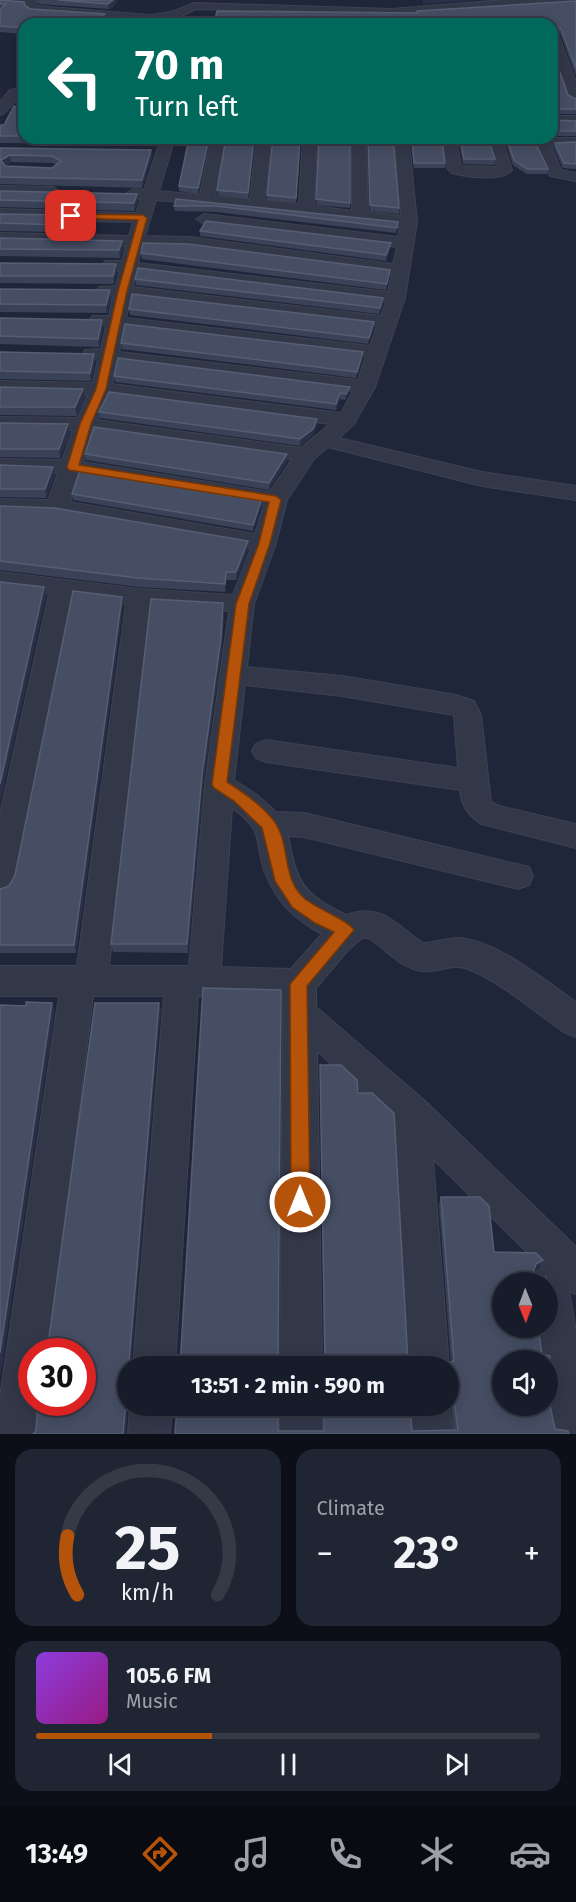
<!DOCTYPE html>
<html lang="en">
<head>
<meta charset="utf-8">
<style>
	body { margin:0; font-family:"Fira Sans",sans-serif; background:#202533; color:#f1f3f6; height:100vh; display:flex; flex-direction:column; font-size:22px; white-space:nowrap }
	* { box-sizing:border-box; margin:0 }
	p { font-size:20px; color:#9ea1a9 }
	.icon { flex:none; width:33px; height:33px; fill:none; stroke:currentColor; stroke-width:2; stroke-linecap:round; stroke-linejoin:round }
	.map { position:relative; height:1434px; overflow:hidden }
	.side { display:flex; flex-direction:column; gap:15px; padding:15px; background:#0d0f18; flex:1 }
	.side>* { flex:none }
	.banner { position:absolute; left:18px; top:18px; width:540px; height:126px; border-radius:18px; box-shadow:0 3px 15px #0003,0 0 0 2px #363a47; background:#00695c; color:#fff; overflow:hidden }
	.needle { width:39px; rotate:179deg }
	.fabs { position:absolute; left:492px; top:1272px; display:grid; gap:12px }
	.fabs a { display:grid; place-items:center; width:66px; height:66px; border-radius:50%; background:#171c2b; box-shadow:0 3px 15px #0003,0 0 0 2px #363a47; font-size:30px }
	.speed { position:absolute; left:18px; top:1338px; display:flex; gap:12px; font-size:30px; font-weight:700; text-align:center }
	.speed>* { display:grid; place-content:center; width:78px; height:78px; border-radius:50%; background:#171c2b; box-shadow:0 3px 15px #0003,0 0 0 2px #363a47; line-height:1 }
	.speed .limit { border:9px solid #d22; background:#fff; color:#111 }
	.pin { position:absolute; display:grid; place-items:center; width:51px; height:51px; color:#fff; margin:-26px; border-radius:12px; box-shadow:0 3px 9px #0006 }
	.me { position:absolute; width:66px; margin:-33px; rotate:0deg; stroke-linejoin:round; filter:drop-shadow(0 0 4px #0008) }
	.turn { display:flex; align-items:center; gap:21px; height:126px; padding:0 18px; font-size:27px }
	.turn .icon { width:78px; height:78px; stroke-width:2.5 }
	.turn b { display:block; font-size:42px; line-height:51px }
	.big { font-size:45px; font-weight:700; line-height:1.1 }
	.side .card { flex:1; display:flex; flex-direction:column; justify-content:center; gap:9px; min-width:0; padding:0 21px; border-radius:18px; background:#202533 }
	.side .dial { align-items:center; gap:0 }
	.dial svg { height:156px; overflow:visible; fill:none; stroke:#363a47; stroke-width:7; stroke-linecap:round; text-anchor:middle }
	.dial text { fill:#f1f3f6; stroke:none }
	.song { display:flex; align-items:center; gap:18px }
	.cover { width:72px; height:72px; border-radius:9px; background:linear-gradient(135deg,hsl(270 70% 55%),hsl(310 70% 35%)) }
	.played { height:6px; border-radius:3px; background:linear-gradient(90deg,#b45309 35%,#363a47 35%) }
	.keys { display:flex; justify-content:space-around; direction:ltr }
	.heat { display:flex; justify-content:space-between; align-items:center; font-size:33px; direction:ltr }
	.side .tiles { flex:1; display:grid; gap:15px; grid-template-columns:1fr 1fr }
	.card:last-child { grid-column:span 2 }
	.trip { position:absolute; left:117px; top:1356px; width:342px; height:60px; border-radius:30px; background:#171c2b; box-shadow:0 3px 15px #0003,0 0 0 2px #363a47; font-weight:700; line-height:60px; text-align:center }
	.menu { display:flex; height:96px; justify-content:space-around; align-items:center; background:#090b11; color:#9ea1a9 }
	.menu .icon { width:42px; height:42px }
	.menu .selected { color:#b45309 }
	.menu b { font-size:27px; color:#f1f3f6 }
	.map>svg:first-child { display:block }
</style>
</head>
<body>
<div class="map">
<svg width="576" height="1434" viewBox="0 0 576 1434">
	<rect width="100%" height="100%" fill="#1f2639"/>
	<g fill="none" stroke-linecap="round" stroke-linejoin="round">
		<g stroke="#3c4253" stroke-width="2">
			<g id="minor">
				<polygon points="0,0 35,0 37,6 150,15 172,12 194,3 391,9 504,0 576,0 576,3 391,15 196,9 179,17 150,21 32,12 28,11 26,5 0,4"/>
				<polygon points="552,30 558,34 576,82 576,103 569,99 552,50"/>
				<path d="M24,87V95C13,98 11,112 0,115V102L10,90Z"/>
				<rect x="552" y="116" width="24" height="8"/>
				<path d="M161,138H175L159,191L200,195L211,138H225L215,196L250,199L257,138H271L265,200L299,204L303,138H317L314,206L352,211V138H366L368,212L401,216L395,138H576V146H551L561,170L576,173V181L550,176L536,145H504L512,170C502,182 466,177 452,173L447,168L443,143L409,142L417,222L405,298L375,387L354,424L339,438L482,472L576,486V500L482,486L328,447L314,459L287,500L276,543L254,604L247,667L342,676L456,695L474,701L481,715L491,802L499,806L576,824V848L482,824C469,817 461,805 460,790L266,762L256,758L252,751L256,744L266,740L458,768L454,715L342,696L245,685L234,780L257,795L276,812L304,813L529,867L533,876L529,885L518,889L304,837L288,836C297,883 302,893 346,915C382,902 396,925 423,943C436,943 448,937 461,938C500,943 544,980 576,1002V1037L564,1032C533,1011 503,983 468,969C453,963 438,973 422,971C399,968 387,949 368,938H362L348,950L316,988V1007L425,1101L576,1247V1294L569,1291L576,1331V1434H552L547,1406L548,1360H540L535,1328H548V1282H530L534,1272L543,1268L433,1159L449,1366H407L395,1121L317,1051L322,1366H280L283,998L204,996H198L175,1366H133L164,996H93L48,1352H32V1402H41L37,1434H0V1397L59,996H0V966H77L126,604L73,597L15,883L11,892L0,896V814L49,594L0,588V572L139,589L233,595L251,548L57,514L0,513V499L48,500L58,473L0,471V459L62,460L73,430L0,429V417L78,418L88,395L0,393V381L93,383L98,360L85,358L83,354L85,350L101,349L106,326L92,324L89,320L92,316H109L113,296L99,295L96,291L99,287L116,286L120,271L105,269L103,265L105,261H122L126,246L0,243V233L129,236L133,222L0,219V209L136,213L141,199L128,197L125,194L133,189L144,190ZM457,143L490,144L497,167L461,166ZM156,200L257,209L400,226L398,237L204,214L196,219L204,224L397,247L393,264L189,237L145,236ZM142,246L189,247L392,274L388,292L138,263ZM136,273L386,302L381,316L133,287ZM131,297L377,326L370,346L126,318ZM124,328L366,356L358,380L119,352ZM117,363L353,391L341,413L112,384ZM108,396L330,424L301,448L97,420ZM93,431L292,459L270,492L83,462ZM79,474L264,505L255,534L70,502ZM150,606L229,611L205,785L189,966H109ZM232,808C268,834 252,840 266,875C277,903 296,920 322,934L291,969L221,967Z"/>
				<polygon points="0,186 53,187 61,192 53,197 0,196"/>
				<polygon points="448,1400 453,1434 411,1434 409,1406 448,1406"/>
				<polygon points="130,1406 172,1406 170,1434 128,1434"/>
				<rect x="280" y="1406" width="42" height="28"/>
			</g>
		</g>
		<use href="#minor" fill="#333849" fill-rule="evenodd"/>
	</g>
	<g fill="#3a4258" fill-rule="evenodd">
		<polygon points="0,0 25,6 31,9 106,20 24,24 24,34 0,32 0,10 1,9 0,9"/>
		<polygon points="36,0 117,0 113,7 109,9 39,4"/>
		<polygon points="576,1 576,76 560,33 552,29 552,24 417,13"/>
		<polygon points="552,50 568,95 576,99 576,114 552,114"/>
		<polygon points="24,96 24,138 159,138 156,145 0,143 0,127 4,125 18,107"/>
		<polygon points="552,120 576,121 576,136 552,136"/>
		<polygon points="189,138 211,138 198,194 179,191 179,186"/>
		<polygon points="255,138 248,199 218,195 217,190"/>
		<polygon points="301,138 296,203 267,200 267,195"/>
		<polygon points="319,138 350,138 350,208 316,205"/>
		<polygon points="368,138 394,138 399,208 399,214 370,211"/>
		<polygon points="412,139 445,163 445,168 414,168 411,144"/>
		<polygon points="460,140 495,159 494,165 463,164 460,145"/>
		<polygon points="508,142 548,169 547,174 527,174 513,165 507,147"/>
		<polygon points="576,142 576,169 563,168 554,148 555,143"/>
		<path d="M0,148L151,150L152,157L142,188L0,184ZM11,162L53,163L56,165L52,168L5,166Z"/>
		<polygon points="0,191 138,201 134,211 0,207"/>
		<polygon points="176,199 398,222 396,233 216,212 175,211 174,206"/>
		<polygon points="0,214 59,215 60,223 60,232 0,231"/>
		<polygon points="200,231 390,248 386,261 200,236"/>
		<polygon points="0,238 123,248 120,258 0,256"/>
		<polygon points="141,253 390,270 389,276 386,290 142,259"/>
		<polygon points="0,263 117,272 114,284 0,283"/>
		<polygon points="135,279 383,298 383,304 379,314 136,285"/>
		<polygon points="0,289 110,290 111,298 107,313 0,312"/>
		<polygon points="129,309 374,322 374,328 368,344 130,315"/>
		<polygon points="0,318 103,328 99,347 0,344"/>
		<polygon points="121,343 363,358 356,378 122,349"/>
		<polygon points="0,352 95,362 91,381 0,379"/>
		<polygon points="114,376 349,393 345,400 340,399 336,410 115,382"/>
		<polygon points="0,387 83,389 85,397 77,416 0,415"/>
		<polygon points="99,412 317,425 313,435 300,446 100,418"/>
		<polygon points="0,423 70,432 60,458 0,457"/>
		<polygon points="85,454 287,461 269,490 86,460"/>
		<polygon points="0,465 55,475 46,498 0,497"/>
		<polygon points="72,494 261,507 253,531 73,500"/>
		<polygon points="0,506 248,550 236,580 226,580 225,592 139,587 0,570"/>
		<polygon points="123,606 76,953 0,953 0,889 9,886 15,875"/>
		<polygon points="224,613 222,647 203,785 188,953 113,952 111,944"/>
		<polygon points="320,1065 358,1093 408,1362 451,1362 439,1205 441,1197 494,1252 543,1260 539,1267 502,1282 549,1401 555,1429 569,1434 278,1431 324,1431 324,1406 410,1406 412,1431 454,1431 450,1400 448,1399 448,1366 278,1362 323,1362 324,1361"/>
	</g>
	<g fill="#2a3147">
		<polygon points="113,0 117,0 113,7 109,9 108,4"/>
		<polygon points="423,0 476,0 423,4"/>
		<polygon points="105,14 106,20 102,24 95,24"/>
		<polygon points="209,138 211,138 198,194 198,188"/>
		<polygon points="254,138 255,138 248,199 248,193"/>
		<polygon points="151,150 152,157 142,188 142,180"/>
		<polygon points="10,155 11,162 2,167 1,160"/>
		<polygon points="137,194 138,201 134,211 134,203"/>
		<polygon points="59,215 60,223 60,232 59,225"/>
		<polygon points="122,241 123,248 120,258 119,250"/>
		<polygon points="391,243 390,248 386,261 386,255"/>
		<polygon points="116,264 117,272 114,284 113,276"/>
		<polygon points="110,290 111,298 107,313 106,305"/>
		<polygon points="383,298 383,304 379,314 380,308"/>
		<polygon points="102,320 103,328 99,347 98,339"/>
		<polygon points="374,322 374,328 368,344 369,338"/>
		<polygon points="363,352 363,358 356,378 357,372"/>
		<polygon points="94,354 95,362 91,381 90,373"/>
		<polygon points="350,387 349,393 345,400 346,394"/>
		<polygon points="83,389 85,397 77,416 75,407"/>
		<polygon points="340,393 340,399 336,410 336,404"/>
		<polygon points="317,419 317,425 313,435 300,446 300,439"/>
		<polygon points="68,424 70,432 60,458 59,449"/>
		<polygon points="287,454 287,461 269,490 269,483"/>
		<polygon points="53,467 55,475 46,498 45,489"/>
		<polygon points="261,501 261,507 253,531 253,525"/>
		<polygon points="248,541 248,550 236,580 236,572"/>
		<polygon points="44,587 46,596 0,804 0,784"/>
		<polygon points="122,597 123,606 76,953 74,945"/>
		<polygon points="223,603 224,613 222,647 203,785 188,953 187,944 202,775"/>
		<polygon points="52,1003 55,1010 0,1379 0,1353"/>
		<polygon points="159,1003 161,1010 131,1366 129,1362"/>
		<polygon points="543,1260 539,1267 532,1271 536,1264"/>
		<polygon points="128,1400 128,1406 126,1434 123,1434 126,1402"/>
	</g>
	<g fill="#464e64" stroke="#565e73" stroke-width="1.5" fill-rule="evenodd">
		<polygon points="0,0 24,2 25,6 31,9 105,14 95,24 24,24 24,28 0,26 0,10 6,4 0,4"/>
		<polygon points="58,0 113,0 108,4"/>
		<polygon points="576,1 576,68 561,29 552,24 214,24 217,11 417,13 417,11"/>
		<polygon points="552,50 568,95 576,99 576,109 552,109"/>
		<polygon points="24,96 24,136 0,136 0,127 1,125 4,125 14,106 18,107"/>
		<polygon points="552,120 576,121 576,131 552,131"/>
		<polygon points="189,138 209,138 198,188 179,186"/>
		<polygon points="226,138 254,138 248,193 217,190"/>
		<polygon points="273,138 300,138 296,198 267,195"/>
		<polygon points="319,138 350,138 350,203 316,199"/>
		<polygon points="368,138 393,138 399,208 370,205"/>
		<polygon points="412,139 442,140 445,163 414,163"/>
		<polygon points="460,140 489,141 495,159 464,159"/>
		<polygon points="508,142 535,142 548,169 527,169 514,160"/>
		<polygon points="576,142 576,164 564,163 555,143"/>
		<path d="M0,148L151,150L142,180L0,177ZM10,155L52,156L61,161L52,168L5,166L1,160Z"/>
		<polygon points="0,191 137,194 134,203 0,200"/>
		<polygon points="176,199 398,222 397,228 216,206 174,206"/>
		<polygon points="0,214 59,215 59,225 0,223"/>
		<polygon points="206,221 391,243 386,255 200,231"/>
		<polygon points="0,238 122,241 119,250 0,249"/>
		<polygon points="143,243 188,244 390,270 387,284 141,253"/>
		<polygon points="0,263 116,264 113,276 0,276"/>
		<polygon points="138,268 383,298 380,308 135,279"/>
		<polygon points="0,289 110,290 106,305 0,304"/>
		<polygon points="132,294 374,322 369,338 129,309"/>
		<polygon points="0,318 102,320 98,339 0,336"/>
		<polygon points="125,324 363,352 357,372 121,343"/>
		<polygon points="0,352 94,354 90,373 0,371"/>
		<polygon points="118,358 350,387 346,394 340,393 336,404 114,376"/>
		<polygon points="0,387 83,389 75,407 0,407"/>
		<polygon points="109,392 317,419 313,429 300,439 99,412"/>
		<polygon points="0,423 68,424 59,449 0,449"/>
		<polygon points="94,427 287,454 269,483 85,454"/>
		<polygon points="0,465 53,467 45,489 0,489"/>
		<polygon points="80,470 261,501 253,525 72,494"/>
		<polygon points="0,506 55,508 248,541 236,572 226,572 225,584 138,578 0,561"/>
		<polygon points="0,582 44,587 0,784"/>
		<polygon points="73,591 122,597 74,945 0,945 0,889 9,886 15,875"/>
		<polygon points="151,599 223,603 221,638 202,775 187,944 111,944"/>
		<path d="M203,988L281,990L278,1362H323L325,1360L320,1065H341L357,1080L358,1093H372L394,1113L408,1362H452L454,1360L441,1197H480L489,1206L494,1252L536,1253L543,1260L536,1264L532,1276L546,1277V1282H502V1328H538L542,1354L550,1356L549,1401L555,1429L568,1431L569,1434H175L177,1406H278V1431H324V1406H410L412,1431L458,1430L453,1394L449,1393L448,1398V1366H180ZM502,1360H548V1406H502Z"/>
		<polygon points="26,1002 52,1003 0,1353 0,1005 26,1006"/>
		<polygon points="95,1003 159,1003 129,1362 132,1364 131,1366 128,1366 128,1400 126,1402 123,1434 33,1434 36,1431 38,1402 82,1402 82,1352 47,1352"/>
		<polygon points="548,1293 550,1319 548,1319"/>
	</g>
	<path fill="#b45309" stroke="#753606" stroke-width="1.5" d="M69,214L143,215L147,218L127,291L106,389L91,424L79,465L276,496L281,500L270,543L249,604L227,782C243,792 262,805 274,821C291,844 281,877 304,898C315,908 350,921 354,930L307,986L310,1202L307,1209L300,1211L293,1209L291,1202L290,984L334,932L315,923L292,907L275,881L262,828L234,801L214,788L212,784L236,604L259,543L269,502L69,470L67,467L80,424L96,389L118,291L138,220L71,218L67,216Z"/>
</svg>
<div class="fabs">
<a><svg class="needle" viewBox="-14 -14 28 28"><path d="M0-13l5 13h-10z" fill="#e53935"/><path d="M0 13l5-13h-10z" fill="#9ea1a9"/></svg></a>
<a><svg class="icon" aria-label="sound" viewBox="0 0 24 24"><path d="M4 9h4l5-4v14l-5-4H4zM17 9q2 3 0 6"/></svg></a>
</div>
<div class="speed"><div class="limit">30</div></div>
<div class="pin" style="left:71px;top:216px;background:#d93025"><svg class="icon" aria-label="arrive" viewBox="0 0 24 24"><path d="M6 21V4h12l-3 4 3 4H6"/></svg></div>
<svg class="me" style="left:300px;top:1202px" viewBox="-20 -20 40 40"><circle r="17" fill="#b45309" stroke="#fff" stroke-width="3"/><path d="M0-11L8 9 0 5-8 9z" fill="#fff"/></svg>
<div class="trip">13:51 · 2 min · 590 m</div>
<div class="banner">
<div class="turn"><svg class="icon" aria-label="left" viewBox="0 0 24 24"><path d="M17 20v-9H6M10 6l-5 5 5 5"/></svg><div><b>70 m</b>Turn left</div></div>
</div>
</div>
<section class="side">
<div class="tiles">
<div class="card dial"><svg viewBox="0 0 100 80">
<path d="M14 69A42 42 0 1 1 86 69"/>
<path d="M14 69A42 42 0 0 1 9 39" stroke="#b45309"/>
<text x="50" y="56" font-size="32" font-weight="700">25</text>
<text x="50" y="72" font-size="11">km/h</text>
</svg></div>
<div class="card"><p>Climate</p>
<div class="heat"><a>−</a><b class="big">23°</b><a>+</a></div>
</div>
<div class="card">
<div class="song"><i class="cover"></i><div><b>105.6 FM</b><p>Music</p></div></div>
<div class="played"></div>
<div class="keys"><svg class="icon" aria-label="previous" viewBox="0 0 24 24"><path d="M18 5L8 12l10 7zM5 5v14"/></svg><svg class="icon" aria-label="pause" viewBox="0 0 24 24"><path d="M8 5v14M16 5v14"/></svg><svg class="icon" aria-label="next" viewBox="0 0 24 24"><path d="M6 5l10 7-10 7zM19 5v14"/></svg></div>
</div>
</div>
</section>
<nav class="menu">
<b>13:49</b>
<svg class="icon selected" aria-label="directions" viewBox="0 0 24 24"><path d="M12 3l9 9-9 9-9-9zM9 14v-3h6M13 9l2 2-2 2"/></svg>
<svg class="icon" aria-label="music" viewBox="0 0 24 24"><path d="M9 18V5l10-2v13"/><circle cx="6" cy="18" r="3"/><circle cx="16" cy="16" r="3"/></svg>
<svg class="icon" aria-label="phone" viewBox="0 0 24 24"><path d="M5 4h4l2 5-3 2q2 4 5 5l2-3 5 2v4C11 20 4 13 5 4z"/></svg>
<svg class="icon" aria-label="climate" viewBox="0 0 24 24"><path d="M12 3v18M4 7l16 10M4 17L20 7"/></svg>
<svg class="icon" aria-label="car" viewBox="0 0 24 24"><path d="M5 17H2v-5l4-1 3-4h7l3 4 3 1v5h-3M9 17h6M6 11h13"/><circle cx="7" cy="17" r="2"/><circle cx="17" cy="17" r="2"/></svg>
</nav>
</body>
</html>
